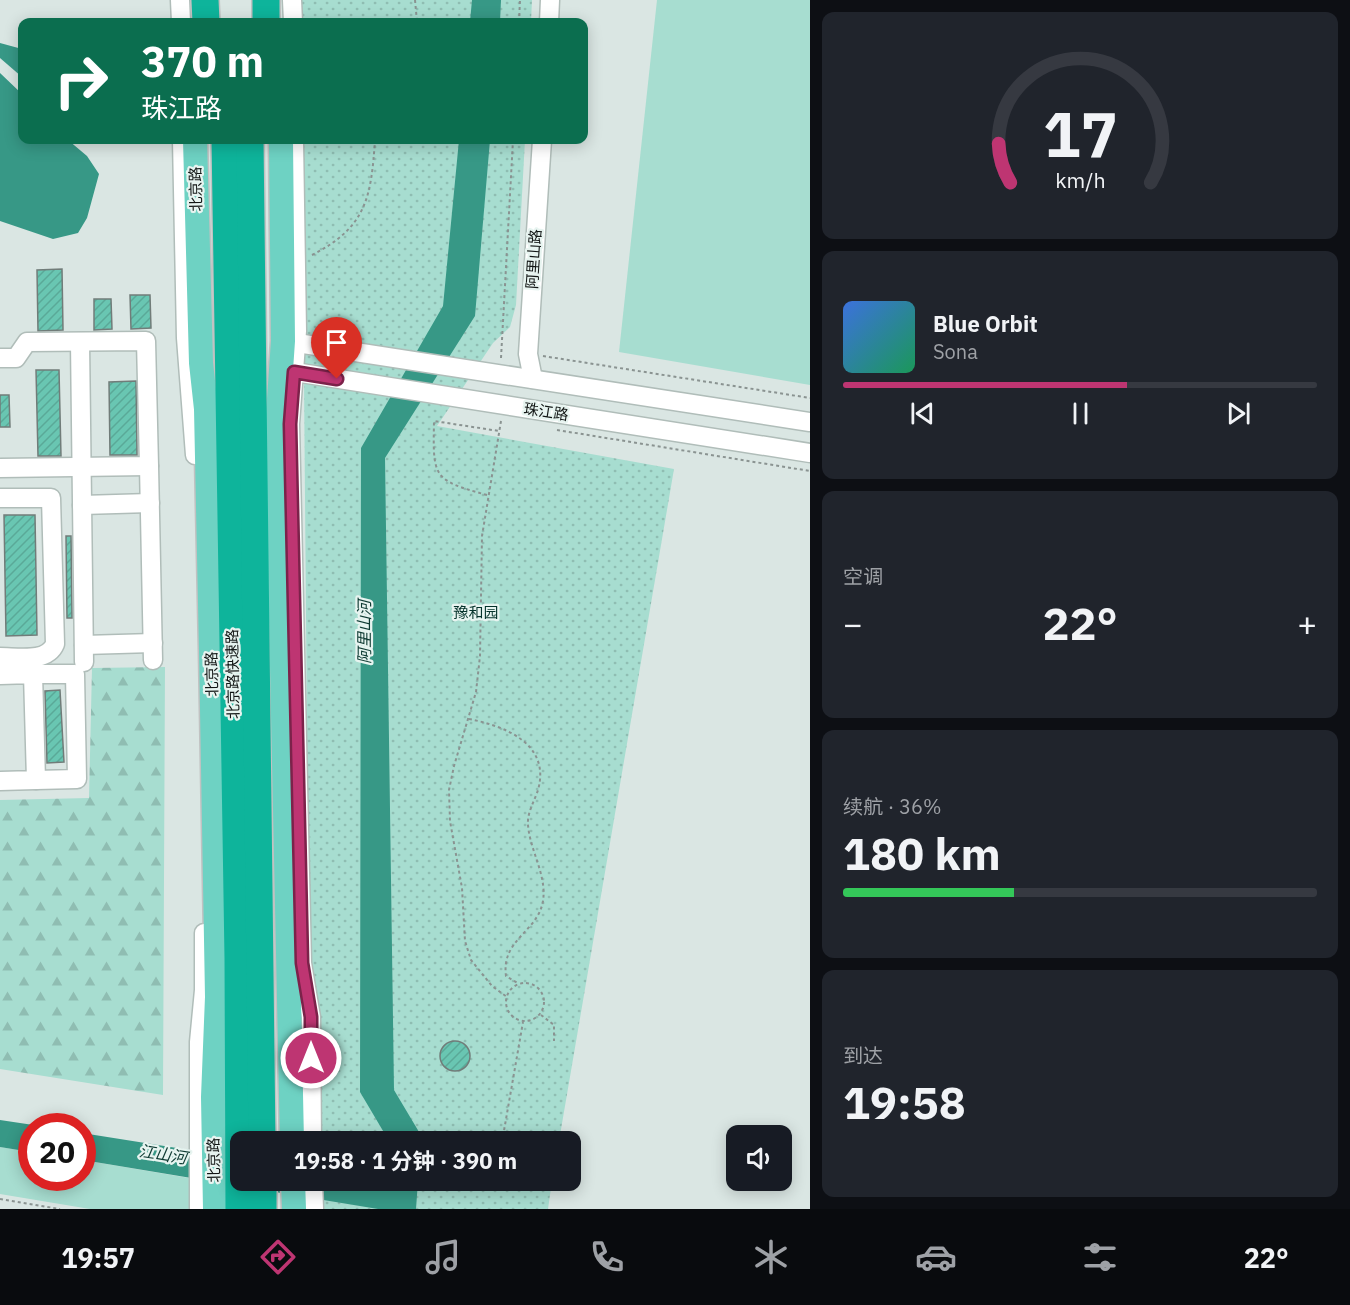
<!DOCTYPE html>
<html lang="zh">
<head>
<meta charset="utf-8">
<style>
	body { margin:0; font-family:"IBM Plex Sans","Noto Sans SC",sans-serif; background:#20242c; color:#f1f3f6; height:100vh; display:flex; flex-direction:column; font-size:22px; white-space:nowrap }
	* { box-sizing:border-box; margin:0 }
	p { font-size:20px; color:#9ea1a6 }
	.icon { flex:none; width:33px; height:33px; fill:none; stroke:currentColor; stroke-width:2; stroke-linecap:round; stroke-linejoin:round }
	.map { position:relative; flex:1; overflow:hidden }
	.sheet { display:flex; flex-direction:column; gap:12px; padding:12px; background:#0d0f14; width:540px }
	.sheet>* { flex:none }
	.banner { position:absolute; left:18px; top:18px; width:570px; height:126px; border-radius:12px; box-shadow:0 3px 15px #0003; background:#0b6e4f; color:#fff; overflow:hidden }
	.buttons { position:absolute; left:726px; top:1125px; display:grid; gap:12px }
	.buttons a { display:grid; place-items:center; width:66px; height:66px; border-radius:12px; background:#171b24; box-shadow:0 3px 15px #0003; font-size:30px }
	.speed { position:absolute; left:18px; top:1113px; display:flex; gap:12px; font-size:30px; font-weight:700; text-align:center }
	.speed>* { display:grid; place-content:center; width:78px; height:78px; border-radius:50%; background:#171b24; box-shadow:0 3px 15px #0003; line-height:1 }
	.speed .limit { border:9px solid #d22; background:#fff; color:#111 }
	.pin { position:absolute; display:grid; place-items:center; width:51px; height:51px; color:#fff; margin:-62px -26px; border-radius:50% 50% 50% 0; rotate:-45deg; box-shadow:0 0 6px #0007 }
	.pin .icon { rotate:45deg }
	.me { position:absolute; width:66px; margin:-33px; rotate:0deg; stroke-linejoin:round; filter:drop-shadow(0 0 4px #0008) }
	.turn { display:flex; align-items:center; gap:21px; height:126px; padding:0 24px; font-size:27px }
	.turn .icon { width:78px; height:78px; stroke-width:2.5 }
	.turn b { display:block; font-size:42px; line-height:51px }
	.big { font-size:45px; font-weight:700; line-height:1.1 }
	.sheet .tile { flex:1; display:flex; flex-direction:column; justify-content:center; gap:9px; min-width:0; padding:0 21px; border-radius:12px; background:#20242c }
	.sheet .dial { align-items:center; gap:0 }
	.dial svg { height:156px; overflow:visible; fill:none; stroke:#363941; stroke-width:7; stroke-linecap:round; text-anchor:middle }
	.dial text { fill:#f1f3f6; stroke:none }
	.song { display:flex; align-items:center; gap:18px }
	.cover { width:72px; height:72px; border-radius:9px; background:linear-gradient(135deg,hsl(220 70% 55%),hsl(150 70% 35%)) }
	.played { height:6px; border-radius:3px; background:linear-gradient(90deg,#be3572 60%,#363941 60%) }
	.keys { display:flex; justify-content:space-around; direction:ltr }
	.heat { display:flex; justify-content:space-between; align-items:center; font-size:33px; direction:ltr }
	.charge { height:9px; border-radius:4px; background:linear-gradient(90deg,#34c759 36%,#363941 0) }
	.trip { position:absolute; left:230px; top:1131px; width:351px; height:60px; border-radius:12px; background:#171b24; box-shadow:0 3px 15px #0003; font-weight:700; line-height:60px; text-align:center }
	.tabs { display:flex; height:96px; justify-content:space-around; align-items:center; background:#090b0e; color:#9ea1a6 }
	.tabs .icon { width:42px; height:42px }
	.tabs .current { color:#be3572 }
	.tabs b { font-size:27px; color:#f1f3f6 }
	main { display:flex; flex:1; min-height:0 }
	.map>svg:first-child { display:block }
</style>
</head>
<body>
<main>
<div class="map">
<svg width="810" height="1209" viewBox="0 0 810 1209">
	<defs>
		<pattern id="forest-firs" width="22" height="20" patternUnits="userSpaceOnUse" patternTransform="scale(1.5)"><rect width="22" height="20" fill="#a7ddd0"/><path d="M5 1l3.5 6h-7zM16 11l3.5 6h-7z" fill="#8fbdb2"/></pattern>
		<pattern id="park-dots" width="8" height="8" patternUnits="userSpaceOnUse" patternTransform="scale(1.5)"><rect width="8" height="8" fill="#a7ddd0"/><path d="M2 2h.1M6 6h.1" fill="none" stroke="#8fbdb2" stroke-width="1.8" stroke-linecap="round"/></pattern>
		<pattern id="building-hatch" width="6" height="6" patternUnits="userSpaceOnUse" patternTransform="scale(1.5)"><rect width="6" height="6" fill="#69c6b2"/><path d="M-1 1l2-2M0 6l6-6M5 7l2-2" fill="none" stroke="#5aa998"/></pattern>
	</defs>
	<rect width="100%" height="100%" fill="#dae6e3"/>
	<g fill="#a7ddd0">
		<polygon points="657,0 810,0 810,385 619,352"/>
		<polygon points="0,1147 31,1152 32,1178 82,1178 83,1160 195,1179 190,1209 90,1209 0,1194"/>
	</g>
	<polygon fill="url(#forest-firs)" points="165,667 163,1095 0,1069 0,800 89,798 92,668"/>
	<g fill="url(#park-dots)">
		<polygon points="301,0 532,0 531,22 302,22"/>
		<polygon points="302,140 525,140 516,305 510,327 493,343 437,426 674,469 559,1141 322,1141 320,1015 309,972"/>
		<polygon points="322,1181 552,1181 548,1209 323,1209"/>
	</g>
	<g fill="#379886">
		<polygon points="472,0 501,0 500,22 470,22"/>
		<polygon points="0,43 22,49 22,77 0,58"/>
		<polygon points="0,73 22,94 22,140 68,140 87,156 99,174 87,218 78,233 53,239 0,221"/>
		<polygon points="459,140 490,140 475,316 385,458 394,1090 422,1137 422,1141 389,1141 360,1092 361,448 443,306"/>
		<polygon points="0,1120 40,1126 32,1126 31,1152 0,1147"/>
		<polygon points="82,1133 240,1158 240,1180 350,1181 388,1191 389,1181 418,1181 416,1209 378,1209 83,1160"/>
	</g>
	<g fill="url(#building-hatch)" stroke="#717c79" stroke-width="1.5">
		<polygon points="62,269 63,330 38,331 37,270"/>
		<polygon points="130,295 150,295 151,328 131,329"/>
		<polygon points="94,299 111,299 112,329 94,330"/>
		<polygon points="36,370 59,370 61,456 38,456"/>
		<polygon points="136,381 137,455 110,455 109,382"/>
		<polygon points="0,395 9,395 10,427 0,427"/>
		<polygon points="4,515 35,515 37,635 6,636"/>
		<polygon points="66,536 71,536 72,618 67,618"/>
		<polygon points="60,690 64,762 47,763 45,691"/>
		<circle cx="455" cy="1056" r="15"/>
	</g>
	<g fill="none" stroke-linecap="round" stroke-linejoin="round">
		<g stroke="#b0bdb9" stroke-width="21">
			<g id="minor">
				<polyline points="180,0 181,22"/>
				<polyline points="292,0 293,22"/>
				<polyline points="549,22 550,0"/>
				<polyline points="182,140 186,338 195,455"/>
				<polyline points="294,140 297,331 290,424 302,963 311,1017 312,1142"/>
				<polyline points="284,341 810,422"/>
				<polyline points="80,342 84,662"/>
				<polyline points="0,358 16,358 27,342 146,341 149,466 0,468"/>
				<polyline points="282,370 810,453"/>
				<polyline points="533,379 528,354 542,140"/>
				<polyline points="149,466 153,660"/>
				<path d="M0,498H51L55,644C47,663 18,657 0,657"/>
				<polyline points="82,505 150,503"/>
				<polyline points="84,645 153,643"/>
				<polyline points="33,674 75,674 77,779 36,780"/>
				<polyline points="0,675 33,674 36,780 0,781"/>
				<polyline points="313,1180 314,1209"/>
				<polyline points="199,1209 199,1042 204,990 204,933"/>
			</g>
		</g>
		<g stroke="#c1c2c2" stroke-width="27">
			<g id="major">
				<polyline points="195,140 201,363 206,409 211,651 217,997 213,1097 215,1209"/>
				<polyline points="281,140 283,341 277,428 292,1142"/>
				<polyline points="293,1180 294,1209"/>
			</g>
		</g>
		<g stroke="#c1c2c2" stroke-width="30">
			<g id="highway">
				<polyline points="205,0 206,22"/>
				<polyline points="266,0 266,22"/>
				<polyline points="225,140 238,958 239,1209"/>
				<polyline points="250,140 262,1142"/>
				<polyline points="263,1180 263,1209"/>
			</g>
		</g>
		<g stroke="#8a9391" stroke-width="2" stroke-dasharray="3 3" stroke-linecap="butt">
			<polyline points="415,0 417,22"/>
			<polyline points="519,22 520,0"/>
			<path d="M312,255C367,227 371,197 375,140"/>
			<polyline points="543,356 810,398"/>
			<polyline points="501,358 513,140"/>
			<polyline points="501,421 482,536 480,656 476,692 454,766 449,790 450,821 462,888 465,941 471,960 492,986 507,997"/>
			<polyline points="557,430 810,471"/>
			<path d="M487,495C432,480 433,477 434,421L499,431"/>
			<path d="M469,719C505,726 551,744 538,790C534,802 527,813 528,825C530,851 547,875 543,901C538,932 501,939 506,976L519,984"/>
			<circle cx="525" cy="1002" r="19"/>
			<polyline points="541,1015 554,1025 554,1041"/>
			<polyline points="502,1142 523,1022"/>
			<polyline points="0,1199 60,1209"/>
		</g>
		<use href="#minor" stroke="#fff" stroke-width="18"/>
		<use href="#major" stroke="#6ed2c3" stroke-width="24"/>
		<use href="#highway" stroke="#0eb49b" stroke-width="27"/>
	</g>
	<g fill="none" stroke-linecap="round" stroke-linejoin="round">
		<g stroke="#7c224a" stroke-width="15">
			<polyline id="route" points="311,1058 311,1017 302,963 290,424 294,372 337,379"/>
		</g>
		<use href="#route" stroke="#be3572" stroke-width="10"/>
	</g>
	<g text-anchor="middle" stroke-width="4.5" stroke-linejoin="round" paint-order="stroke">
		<g font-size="15" fill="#111514" stroke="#e7f4f0">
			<text transform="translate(196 189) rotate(-91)" y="5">北京路</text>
			<text transform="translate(534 259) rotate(-86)" y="5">阿里山路</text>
			<text transform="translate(546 412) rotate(9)" y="5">珠江路</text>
			<text transform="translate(212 674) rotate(-91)" y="5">北京路</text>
			<text transform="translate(233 674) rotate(-91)" y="5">北京路快速路</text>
			<text transform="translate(214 1160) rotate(-91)" y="5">北京路</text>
		</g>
		<g font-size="15" fill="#04322a" stroke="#e7f4f0">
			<text x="476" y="618">豫和园</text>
		</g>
		<g font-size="16" font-style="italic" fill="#0e3a32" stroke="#e7f4f0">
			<text transform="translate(364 632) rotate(-90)" y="6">阿里山河</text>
			<text transform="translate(163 1154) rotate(9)" y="6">江山河</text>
		</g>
	</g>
</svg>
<div class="buttons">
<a><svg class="icon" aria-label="sound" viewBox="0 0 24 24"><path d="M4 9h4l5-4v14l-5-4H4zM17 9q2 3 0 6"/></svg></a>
</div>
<div class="speed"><div class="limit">20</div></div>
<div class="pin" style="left:337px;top:379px;background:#d93025"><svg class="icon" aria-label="arrive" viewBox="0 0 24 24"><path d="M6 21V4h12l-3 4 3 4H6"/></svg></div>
<svg class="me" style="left:311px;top:1058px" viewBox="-20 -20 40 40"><circle r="17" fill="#be3572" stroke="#fff" stroke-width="3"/><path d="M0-11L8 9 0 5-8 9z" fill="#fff"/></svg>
<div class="trip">19:58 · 1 分钟 · 390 m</div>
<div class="banner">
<div class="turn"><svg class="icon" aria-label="right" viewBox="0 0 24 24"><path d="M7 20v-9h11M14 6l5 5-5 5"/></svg><div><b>370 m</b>珠江路</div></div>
</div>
</div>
<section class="sheet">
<div class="tile dial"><svg viewBox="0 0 100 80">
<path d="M14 69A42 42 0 1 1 86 69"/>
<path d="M14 69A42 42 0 0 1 8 49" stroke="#be3572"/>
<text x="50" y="56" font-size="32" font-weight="700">17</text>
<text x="50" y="72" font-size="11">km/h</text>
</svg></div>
<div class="tile">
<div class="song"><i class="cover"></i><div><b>Blue Orbit</b><p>Sona</p></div></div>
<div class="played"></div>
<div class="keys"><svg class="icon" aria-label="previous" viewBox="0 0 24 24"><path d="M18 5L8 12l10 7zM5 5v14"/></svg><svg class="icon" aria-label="pause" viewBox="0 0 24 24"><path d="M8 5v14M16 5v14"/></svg><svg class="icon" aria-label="next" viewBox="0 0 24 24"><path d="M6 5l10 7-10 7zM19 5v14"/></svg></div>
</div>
<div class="tile"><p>空调</p>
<div class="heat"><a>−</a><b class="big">22°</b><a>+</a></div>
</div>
<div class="tile"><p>续航 · 36%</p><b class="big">180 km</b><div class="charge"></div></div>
<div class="tile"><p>到达</p><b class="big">19:58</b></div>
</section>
</main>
<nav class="tabs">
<b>19:57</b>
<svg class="icon current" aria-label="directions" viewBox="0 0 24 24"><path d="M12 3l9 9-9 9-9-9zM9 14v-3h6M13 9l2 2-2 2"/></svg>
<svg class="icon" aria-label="music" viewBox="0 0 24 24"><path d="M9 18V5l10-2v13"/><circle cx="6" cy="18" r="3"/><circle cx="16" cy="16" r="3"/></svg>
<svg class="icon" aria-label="phone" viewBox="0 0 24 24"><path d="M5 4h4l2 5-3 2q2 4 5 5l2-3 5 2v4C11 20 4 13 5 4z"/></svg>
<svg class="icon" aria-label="climate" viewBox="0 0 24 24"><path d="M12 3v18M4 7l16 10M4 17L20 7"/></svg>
<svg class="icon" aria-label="car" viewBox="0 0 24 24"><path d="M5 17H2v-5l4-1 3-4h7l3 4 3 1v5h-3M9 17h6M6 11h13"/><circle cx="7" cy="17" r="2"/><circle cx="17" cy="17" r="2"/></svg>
<svg class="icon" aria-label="filters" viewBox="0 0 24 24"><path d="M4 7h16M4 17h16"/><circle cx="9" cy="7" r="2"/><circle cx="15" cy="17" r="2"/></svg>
<b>22°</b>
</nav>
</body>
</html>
